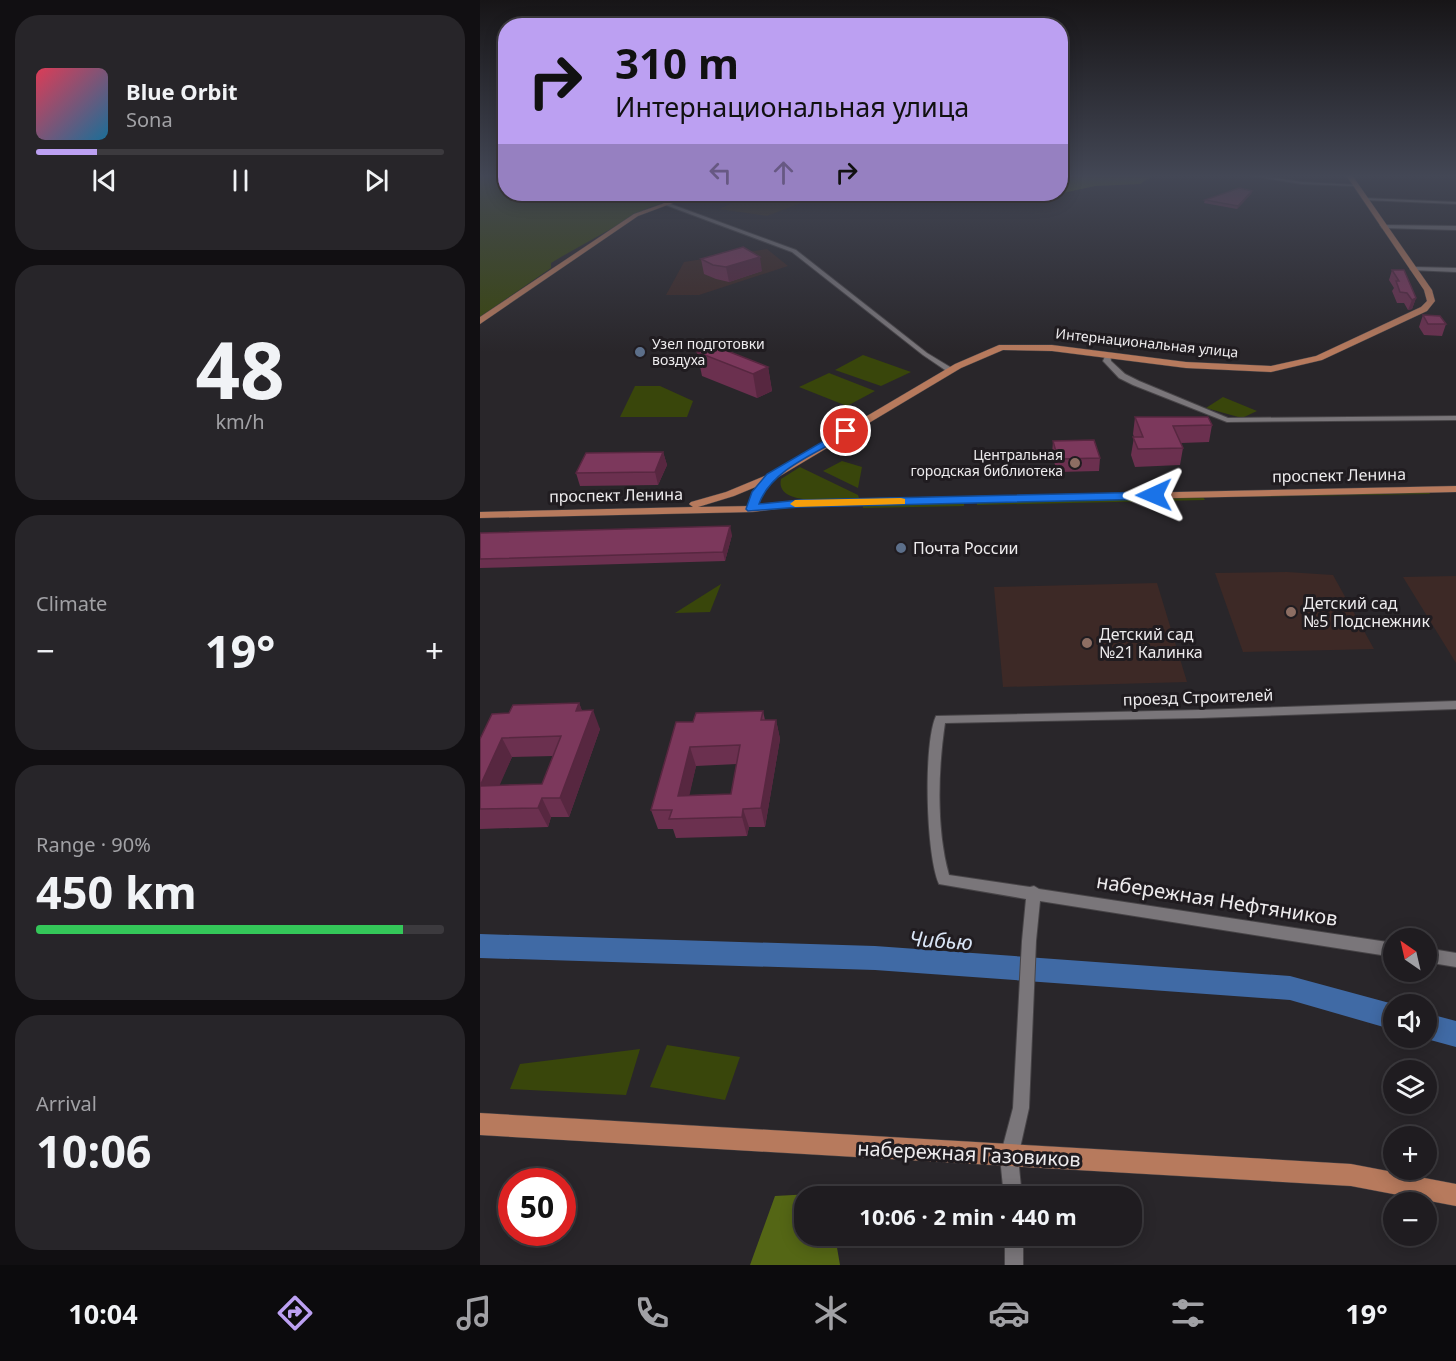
<!DOCTYPE html>
<html lang="en">
<head>
<meta charset="utf-8">
<style>
	body { margin:0; font-family:"Noto Sans",sans-serif; background:#272529; color:#f1f3f6; height:100vh; display:flex; flex-direction:column; font-size:22px; white-space:nowrap }
	* { box-sizing:border-box; margin:0 }
	p { font-size:20px; color:#a1a1a5 }
	.icon { flex:none; width:33px; height:33px; fill:none; stroke:currentColor; stroke-width:2; stroke-linecap:round; stroke-linejoin:round }
	.map { position:relative; flex:1; overflow:hidden }
	.sheet { display:flex; flex-direction:column; gap:15px; padding:15px; background:#110f12; width:480px }
	.sheet>* { flex:none }
	.guide { position:absolute; left:18px; top:18px; width:570px; height:183px; border-radius:24px; box-shadow:0 3px 15px #0003,0 0 0 2px #3c3a3e; background:#bca0f2; color:#111; overflow:hidden }
	.needle { width:39px; rotate:326deg }
	.fabs { position:absolute; left:903px; top:928px; display:grid; gap:12px }
	.fabs a { display:grid; place-items:center; width:54px; height:54px; border-radius:50%; background:#1f1c20; box-shadow:0 3px 15px #0003,0 0 0 2px #3c3a3e; font-size:30px }
	.speed { position:absolute; left:18px; top:1168px; display:flex; gap:12px; font-size:30px; font-weight:700; text-align:center }
	.speed>* { display:grid; place-content:center; width:78px; height:78px; border-radius:50%; background:#1f1c20; box-shadow:0 3px 15px #0003,0 0 0 2px #3c3a3e; line-height:1 }
	.speed .limit { border:9px solid #d22; background:#fff; color:#111 }
	.pin { position:absolute; display:grid; place-items:center; width:51px; height:51px; color:#fff; margin:-26px; border:3px solid #fff; border-radius:50%; box-shadow:0 2px 6px #0007 }
	.me { position:absolute; width:66px; margin:-33px; rotate:269deg; stroke-linejoin:round; filter:drop-shadow(0 0 4px #0008) }
	.turn { display:flex; align-items:center; gap:21px; height:126px; padding:0 18px; font-size:27px }
	.turn .icon { width:78px; height:78px; stroke-width:2.5 }
	.turn b { display:block; font-size:42px; line-height:51px }
	.lanes { display:flex; align-items:center; height:57px; padding:0 18px; background:#0003; justify-content:center; gap:30px; direction:ltr }
	.lanes .off { opacity:.35 }
	.big { font-size:45px; font-weight:700; line-height:1.1 }
	.sheet .card { flex:1; display:flex; flex-direction:column; justify-content:center; gap:9px; min-width:0; padding:0 21px; border-radius:24px; background:#272529 }
	.sheet .dial { align-items:center; gap:0 }
	.dial b { font-size:78px; line-height:1 }
	.song { display:flex; align-items:center; gap:18px }
	.cover { width:72px; height:72px; border-radius:9px; background:linear-gradient(135deg,hsl(350 70% 55%),hsl(200 70% 35%)) }
	.played { height:6px; border-radius:3px; background:linear-gradient(90deg,#bca0f2 15%,#3c3a3e 15%) }
	.keys { display:flex; justify-content:space-around; direction:ltr }
	.heat { display:flex; justify-content:space-between; align-items:center; font-size:33px; direction:ltr }
	.charge { height:9px; border-radius:4px; background:linear-gradient(90deg,#34c759 90%,#3c3a3e 0) }
	.trip { position:absolute; left:314px; top:1186px; width:348px; height:60px; border-radius:24px; background:#1f1c20; box-shadow:0 3px 15px #0003,0 0 0 2px #3c3a3e; font-weight:700; line-height:60px; text-align:center }
	.tab-bar { display:flex; height:96px; justify-content:space-around; align-items:center; background:#0c0b0d; color:#a1a1a5 }
	.tab-bar .icon { width:42px; height:42px }
	.tab-bar .active { color:#bca0f2 }
	.tab-bar b { font-size:27px; color:#f1f3f6 }
	main { display:flex; flex:1; min-height:0 }
	.map>svg:first-child { display:block }
</style>
</head>
<body>
<main>
<section class="sheet">
<div class="card">
<div class="song"><i class="cover"></i><div><b>Blue Orbit</b><p>Sona</p></div></div>
<div class="played"></div>
<div class="keys"><svg class="icon" aria-label="previous" viewBox="0 0 24 24"><path d="M18 5L8 12l10 7zM5 5v14"/></svg><svg class="icon" aria-label="pause" viewBox="0 0 24 24"><path d="M8 5v14M16 5v14"/></svg><svg class="icon" aria-label="next" viewBox="0 0 24 24"><path d="M6 5l10 7-10 7zM19 5v14"/></svg></div>
</div>
<div class="card dial"><b>48</b><p>km/h</p></div>
<div class="card"><p>Climate</p>
<div class="heat"><a>−</a><b class="big">19°</b><a>+</a></div>
</div>
<div class="card"><p>Range · 90%</p><b class="big">450 km</b><div class="charge"></div></div>
<div class="card"><p>Arrival</p><b class="big">10:06</b></div>
</section>
<div class="map">
<svg width="976" height="1265" viewBox="0 0 976 1265">
	<rect width="100%" height="100%" fill="#29262a"/>
	<polygon fill="#372d1d" points="272,194 344,194 287,216 239,209"/>
	<g fill="#3d2926">
		<polygon points="287,249 308,266 219,295 186,295 204,262"/>
		<polygon points="807,572 853,575 894,649 763,652 735,573"/>
		<polygon points="976,576 976,663 923,577"/>
		<polygon points="677,583 707,682 523,687 514,587"/>
	</g>
	<g fill="#39460b">
		<polygon points="0,175 25,175 26,194 210,194 168,208 81,257 71,263 71,268 0,317"/>
		<polygon points="383,355 431,372 401,386 355,370"/>
		<polygon points="349,373 395,391 367,406 319,387"/>
		<polygon points="155,386 180,386 213,401 207,417 140,417"/>
		<polygon points="743,397 777,411 762,418 726,408"/>
		<polygon points="362,461 382,467 378,488 343,471"/>
		<path d="M320,467L378,495L379,498C363,498 294,509 301,479Z"/>
		<polygon points="949,492 950,494 754,497 755,496"/>
		<polygon points="723,497 725,500 497,505 497,502"/>
		<polygon points="484,503 484,506 383,508 383,505"/>
		<polygon points="241,584 230,612 195,613"/>
		<polygon points="187,1045 260,1057 245,1100 170,1087"/>
		<polygon points="160,1049 146,1095 30,1089 40,1064"/>
	</g>
	<g fill="#546615">
		<polygon points="581,175 674,175 660,184 615,186 583,193 581,193"/>
		<polygon points="331,1194 334,1197 324,1197 324,1236 355,1236 360,1265 270,1265 295,1196"/>
	</g>
	<g fill="none" stroke-linecap="round" stroke-linejoin="round">
		<g fill="#406aa5" fill-rule="evenodd">
			<polygon points="0,934 395,946 810,976 917,1005 914,1005 914,1030 810,1000 395,970 0,958"/>
			<polygon points="946,1013 976,1021 976,1047 943,1038 946,1038"/>
		</g>
		<g stroke="#474447" stroke-width="2">
			<g id="minor">
				<polygon points="765,175 774,175 822,182 877,185 875,186 822,184"/>
				<polygon points="883,198 976,202 976,204 885,200"/>
				<polygon points="185,202 316,250 447,353 475,370 468,372 443,355 312,252 183,204"/>
				<polygon points="900,225 976,226 976,230 902,228"/>
				<polygon points="933,267 976,268 976,272 931,270 930,269"/>
				<polygon points="626,354 630,354 631,361 645,374 659,381 748,418 976,416 976,420 747,422 653,385 639,378 623,361"/>
				<path d="M976,701V709L719,718L465,723C458,770 456,829 469,875L550,887L554,886L559,889L914,943V957L560,901L556,941L549,1108L538,1157L542,1197H524L520,1157L533,1108L542,941L546,899L459,884C446,856 443,744 456,716L719,710Z"/>
				<polygon points="946,948 976,953 976,967 946,962"/>
				<rect x="525" y="1236" width="18" height="29"/>
			</g>
		</g>
		<g stroke="#474447" stroke-width="1">
			<g id="major">
				<polygon points="866,175 872,175 952,290 955,301 947,311 842,360 791,372 706,368 572,351 523,350 481,368 295,479 254,496 218,507 272,506 320,500 976,486 976,492 320,506 272,512 0,518 0,512 213,507 209,504 211,502 246,492 287,475 475,364 519,345 572,345 706,362 791,366 836,356 941,307 947,301 944,290"/>
				<polygon points="210,194 217,194 158,216 0,324 0,317 154,214"/>
				<polygon points="0,1113 871,1164 976,1184 976,1206 871,1186 0,1135"/>
			</g>
		</g>
		<use href="#minor" fill="#7a767a" fill-rule="evenodd"/>
		<use href="#major" fill="#b77a5d" fill-rule="evenodd"/>
	</g>
	<g fill="#6b304f" fill-rule="evenodd">
		<polygon points="772,191 771,194 757,209 724,203 725,200"/>
		<polygon points="221,259 282,271 249,282 236,279 224,274"/>
		<polygon points="912,270 936,298 932,309 928,310 924,303 917,303 912,291 914,288 909,280"/>
		<polygon points="943,315 966,324 962,336 944,335 939,327"/>
		<polygon points="217,352 288,367 292,391 277,398 222,376"/>
		<polygon points="655,417 732,425 729,442 701,443 703,448 700,465 655,467 651,455 654,437 653,434"/>
		<polygon points="573,441 620,458 619,471 577,472 572,454"/>
		<polygon points="183,452 187,465 178,485 100,486 96,473"/>
		<polygon points="0,533 252,535 245,561 0,568"/>
		<path d="M99,703L102,711L120,729L89,817H71L68,827L0,829V739L29,713ZM73,756L62,784L19,785L32,757Z"/>
		<path d="M283,711L285,720H296L300,739L285,827H269L267,836L196,838L193,829H178L171,810L213,722ZM257,764L251,794L209,795L216,766Z"/>
	</g>
	<g fill="#572740">
		<polygon points="772,191 771,194 757,209 758,206"/>
		<polygon points="280,257 282,271 249,282 246,267"/>
		<polygon points="936,298 932,309 928,310 932,300"/>
		<polygon points="288,367 292,391 277,398 273,374"/>
		<polygon points="183,452 187,465 178,485 175,472"/>
		<polygon points="250,526 252,535 245,561 243,552"/>
		<polygon points="99,703 107,723 96,711"/>
		<polygon points="113,710 120,729 89,817 80,798"/>
		<polygon points="296,720 300,739 285,827 281,808"/>
		<polygon points="22,738 32,757 11,805 0,786"/>
		<polygon points="210,747 216,766 205,815 198,796"/>
		<polygon points="62,798 71,817 68,827 58,808"/>
		<polygon points="263,809 269,827 267,836 262,817"/>
	</g>
	<g fill="#7c385c" stroke="#572740" stroke-width="1.5" fill-rule="evenodd">
		<polygon points="759,188 772,191 758,206 725,200"/>
		<polygon points="263,247 280,257 246,267 233,265 221,259"/>
		<polygon points="912,270 924,270 936,298 932,300 927,293 920,292 916,281 919,281"/>
		<polygon points="943,315 960,316 966,324 948,324"/>
		<polygon points="232,345 288,367 273,374 217,352"/>
		<polygon points="655,417 728,417 732,425 693,426 703,448 658,449 653,437 663,437"/>
		<polygon points="614,440 620,458 578,459 573,441"/>
		<polygon points="183,452 175,472 96,473 106,453"/>
		<polygon points="250,526 243,552 0,559 0,533"/>
		<polygon points="99,703 96,711 113,710 80,798 62,798 58,808 0,809 0,786 62,784 81,736 22,738 0,786 0,739 12,714 29,713 33,705"/>
		<path d="M283,711L281,720H296L281,808L263,809L262,817L189,819L192,810H171L196,722H213L216,713ZM260,745L251,794L198,796L210,747Z"/>
	</g>
	<linearGradient id="sky" x2="0" y2="1"><stop stop-color="#171517"/><stop offset="0.5" stop-color="#434755"/><stop offset="1" stop-color="#434755" stop-opacity="0"/></linearGradient>
	<rect width="976" height="352" fill="url(#sky)"/>
	<path fill="#1a73e8" stroke="#114b97" stroke-width="1.5" d="M366,428L371,431L369,434C339,452 291,469 279,504L320,500L674,492L680,495L674,499L320,507L268,511L266,509L272,492L287,474Z"/>
	<polygon fill="#f59e0b" points="421,498 425,499 425,504 315,507 310,504 315,500"/>
	<g fill="#5c6f8a" stroke="#201c20" stroke-width="2">
		<circle cx="160" cy="352" r="6"/>
		<circle cx="421" cy="548" r="6"/>
	</g>
	<g fill="#8d6e63" stroke="#201c20" stroke-width="2">
		<circle cx="595" cy="463" r="6"/>
		<circle cx="811" cy="612" r="6"/>
		<circle cx="607" cy="643" r="6"/>
	</g>
	<g text-anchor="middle" stroke-width="6" stroke-linejoin="round" paint-order="stroke">
		<g font-size="14" fill="#edebed" stroke="#201c20">
			<text transform="translate(667 343) rotate(6)" y="5">Интернациональная улица</text>
		</g>
		<g font-size="14" fill="#edebed" stroke="#201c20" text-anchor="start">
			<text x="172" y="349">Узел подготовки<tspan x="172" dy="16">воздуха</tspan></text>
			<text x="583" y="460" text-anchor="end">Центральная<tspan x="583" dy="16">городская библиотека</tspan></text>
		</g>
		<g font-size="16" fill="#edebed" stroke="#201c20">
			<text transform="translate(859 475) rotate(-1)" y="6">проспект Ленина</text>
			<text transform="translate(136 495) rotate(-1)" y="6">проспект Ленина</text>
			<text transform="translate(718 697) rotate(-2)" y="6">проезд Строителей</text>
		</g>
		<g font-size="16" fill="#edebed" stroke="#201c20" text-anchor="start">
			<text x="433" y="554">Почта России</text>
			<text x="823" y="609">Детский сад<tspan x="823" dy="18">№5 Подснежник</tspan></text>
			<text x="619" y="640">Детский сад<tspan x="619" dy="18">№21 Калинка</tspan></text>
		</g>
		<g font-size="20" fill="#edebed" stroke="#201c20">
			<text transform="translate(737 900) rotate(9)" y="7">набережная Нефтяников</text>
			<text transform="translate(489 1154) rotate(3)" y="7">набережная Газовиков</text>
		</g>
		<g font-size="21" font-style="italic" fill="#d9e5f6" stroke="#201c20">
			<text transform="translate(461 941) rotate(4)" y="7">Чибью</text>
		</g>
	</g>
</svg>
<div class="fabs">
<a><svg class="needle" viewBox="-14 -14 28 28"><path d="M0-13l5 13h-10z" fill="#e53935"/><path d="M0 13l5-13h-10z" fill="#a1a1a5"/></svg></a>
<a><svg class="icon" aria-label="sound" viewBox="0 0 24 24"><path d="M4 9h4l5-4v14l-5-4H4zM17 9q2 3 0 6"/></svg></a>
<a><svg class="icon" aria-label="layers" viewBox="0 0 24 24"><path d="M12 4l9 5-9 5-9-5zM3 14l9 5 9-5"/></svg></a>
<a>+</a>
<a>−</a>
</div>
<div class="speed"><div class="limit">50</div></div>
<div class="pin" style="left:366px;top:431px;background:#d93025"><svg class="icon" aria-label="arrive" viewBox="0 0 24 24"><path d="M6 21V4h12l-3 4 3 4H6"/></svg></div>
<svg class="me" style="left:674px;top:495px" viewBox="-20 -20 40 40"><path d="M0-17L14 15 0 8-14 15z" fill="#1a73e8" stroke="#fff" stroke-width="4"/></svg>
<div class="trip">10:06 · 2 min · 440 m</div>
<div class="guide">
<div class="turn"><svg class="icon" aria-label="right" viewBox="0 0 24 24"><path d="M7 20v-9h11M14 6l5 5-5 5"/></svg><div><b>310 m</b>Интернациональная улица</div></div>
<div class="lanes"><svg class="icon off" aria-label="left" viewBox="0 0 24 24"><path d="M17 20v-9H6M10 6l-5 5 5 5"/></svg><svg class="icon off" aria-label="ahead" viewBox="0 0 24 24"><path d="M12 20V5M6 11l6-6 6 6"/></svg><svg class="icon" aria-label="right" viewBox="0 0 24 24"><path d="M7 20v-9h11M14 6l5 5-5 5"/></svg></div>
</div>
</div>
</main>
<nav class="tab-bar">
<b>10:04</b>
<svg class="icon active" aria-label="directions" viewBox="0 0 24 24"><path d="M12 3l9 9-9 9-9-9zM9 14v-3h6M13 9l2 2-2 2"/></svg>
<svg class="icon" aria-label="music" viewBox="0 0 24 24"><path d="M9 18V5l10-2v13"/><circle cx="6" cy="18" r="3"/><circle cx="16" cy="16" r="3"/></svg>
<svg class="icon" aria-label="phone" viewBox="0 0 24 24"><path d="M5 4h4l2 5-3 2q2 4 5 5l2-3 5 2v4C11 20 4 13 5 4z"/></svg>
<svg class="icon" aria-label="climate" viewBox="0 0 24 24"><path d="M12 3v18M4 7l16 10M4 17L20 7"/></svg>
<svg class="icon" aria-label="car" viewBox="0 0 24 24"><path d="M5 17H2v-5l4-1 3-4h7l3 4 3 1v5h-3M9 17h6M6 11h13"/><circle cx="7" cy="17" r="2"/><circle cx="17" cy="17" r="2"/></svg>
<svg class="icon" aria-label="filters" viewBox="0 0 24 24"><path d="M4 7h16M4 17h16"/><circle cx="9" cy="7" r="2"/><circle cx="15" cy="17" r="2"/></svg>
<b>19°</b>
</nav>
</body>
</html>
